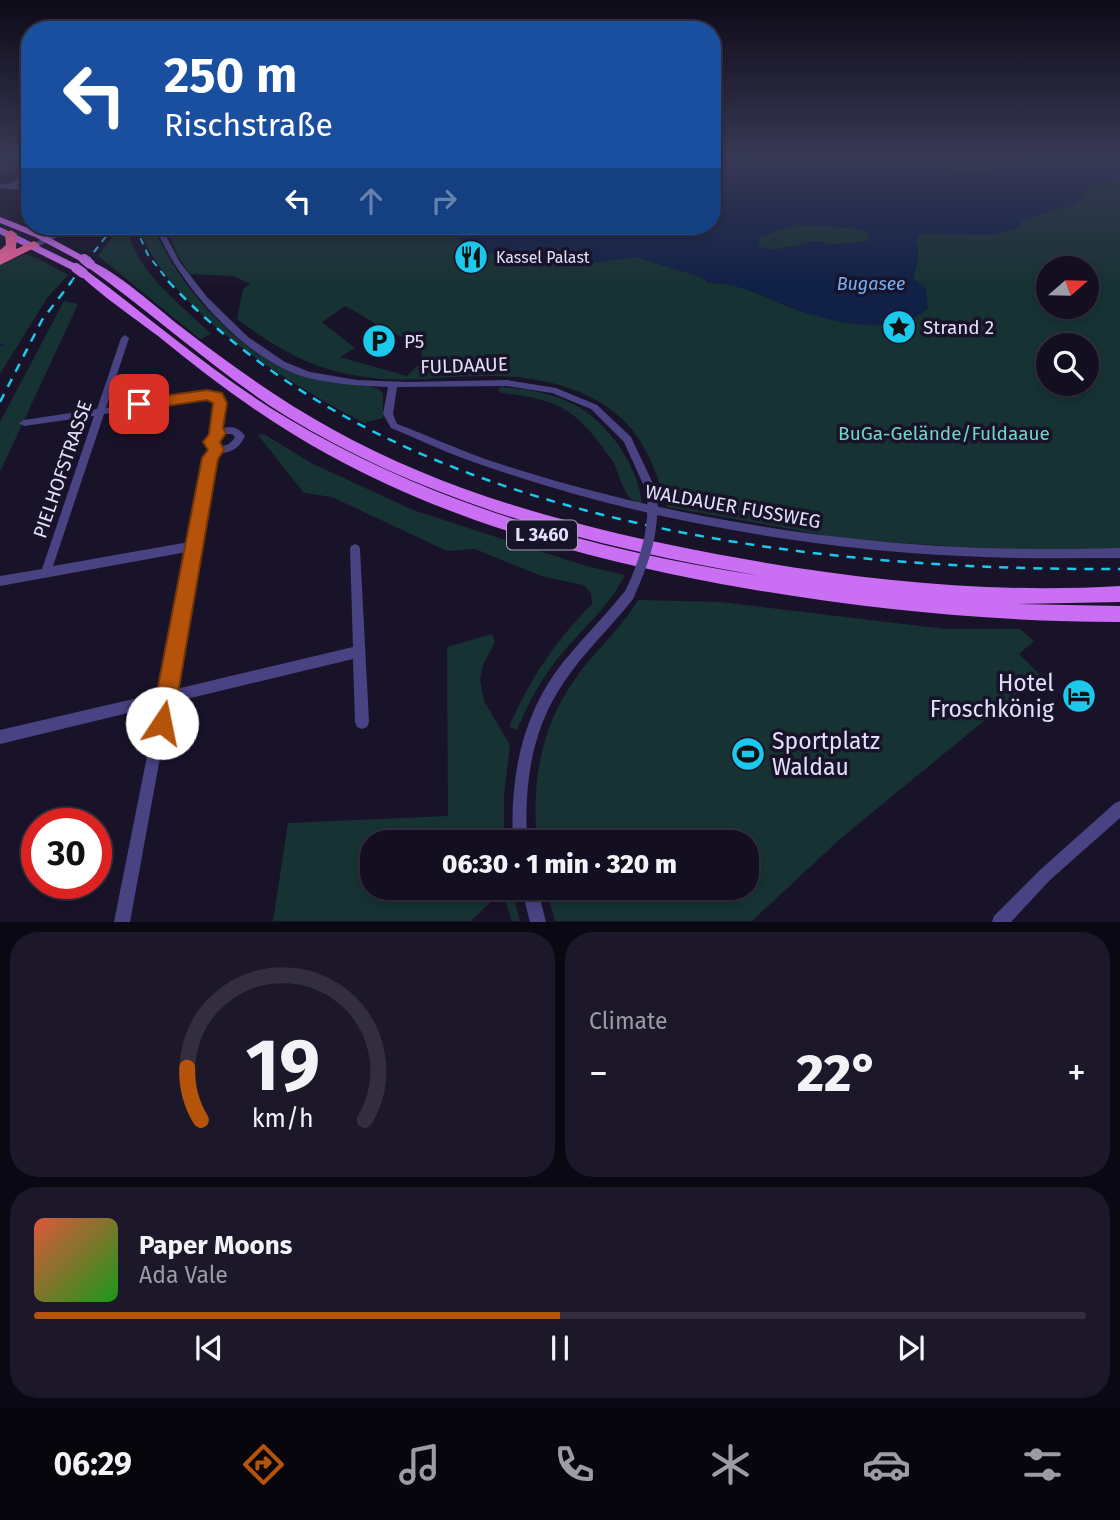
<!DOCTYPE html>
<html lang="en">
<head>
<meta charset="utf-8">
<style>
	body { margin:0; font-family:"Fira Sans",sans-serif; background:#1c1729; color:#f1f3f6; height:100vh; display:flex; flex-direction:column; font-size:26px; white-space:nowrap }
	* { box-sizing:border-box; margin:0 }
	p { font-size:23px; color:#9d9ca5 }
	.icon { flex:none; width:38px; height:38px; fill:none; stroke:currentColor; stroke-width:2; stroke-linecap:round; stroke-linejoin:round }
	.map { position:relative; height:922px; overflow:hidden }
	.sheet { display:flex; flex-direction:column; gap:10px; padding:10px; background:#0a0812; flex:1 }
	.sheet>* { flex:none }
	.hud { position:absolute; left:21px; top:21px; width:700px; height:214px; border-radius:28px; box-shadow:0 4px 10px #0003,0 0 0 2px #322e3e; background:#1a4fa0; color:#fff; overflow:hidden }
	.needle { width:46px; rotate:70deg }
	.controls { position:absolute; left:1036px; top:256px; display:grid; gap:14px }
	.controls a { display:grid; place-items:center; width:63px; height:63px; border-radius:50%; background:#130e20; box-shadow:0 4px 10px #0003,0 0 0 2px #322e3e; font-size:35px }
	.speed { position:absolute; left:21px; top:808px; display:flex; gap:14px; font-size:35px; font-weight:700; text-align:center }
	.speed>* { display:grid; place-content:center; width:91px; height:91px; border-radius:50%; background:#130e20; box-shadow:0 4px 10px #0003,0 0 0 2px #322e3e; line-height:1 }
	.speed .limit { border:10px solid #d22; background:#fff; color:#111 }
	.pin { position:absolute; display:grid; place-items:center; width:60px; height:60px; color:#fff; margin:-30px; border-radius:14px; box-shadow:0 4px 10px #0006 }
	.me { position:absolute; width:77px; margin:-38px; rotate:11deg; stroke-linejoin:round; filter:drop-shadow(0 0 5px #0008) }
	.turn { display:flex; align-items:center; gap:24px; height:147px; padding:0 28px; font-size:32px }
	.turn .icon { width:91px; height:91px; stroke-width:2.5 }
	.turn b { display:block; font-size:49px; line-height:60px }
	.lanes { display:flex; align-items:center; height:66px; padding:0 28px; background:#0003; justify-content:center; gap:35px; direction:ltr }
	.lanes .off { opacity:.35 }
	.big { font-size:52px; font-weight:800; line-height:1.1 }
	.sheet .tile { flex:1; display:flex; flex-direction:column; justify-content:center; gap:10px; min-width:0; padding:0 24px; border-radius:28px; background:#1c1729 }
	.sheet .dial { align-items:center; gap:0 }
	.dial svg { height:182px; overflow:visible; fill:none; stroke:#322e3e; stroke-width:7; stroke-linecap:round; text-anchor:middle }
	.dial text { fill:#f1f3f6; stroke:none }
	.song { display:flex; align-items:center; gap:21px }
	.cover { width:84px; height:84px; border-radius:10px; background:linear-gradient(135deg,hsl(10 70% 55%),hsl(120 70% 35%)) }
	.played { height:7px; border-radius:4px; background:linear-gradient(90deg,#b45309 50%,#322e3e 50%) }
	.keys { display:flex; justify-content:space-around; direction:ltr }
	.heat { display:flex; justify-content:space-between; align-items:center; font-size:38px; direction:ltr }
	.sheet .tiles { flex:1; display:grid; gap:10px; grid-template-columns:1fr 1fr }
	.tile:last-child { grid-column:span 2 }
	.trip { position:absolute; left:360px; top:830px; width:399px; height:70px; border-radius:28px; background:#130e20; box-shadow:0 4px 10px #0003,0 0 0 2px #322e3e; font-weight:800; line-height:70px; text-align:center }
	.tab-bar { display:flex; height:112px; justify-content:space-around; align-items:center; background:#08060d; color:#9d9ca5 }
	.tab-bar .icon { width:49px; height:49px }
	.tab-bar .on { color:#b45309 }
	.tab-bar b { font-size:32px; color:#f1f3f6 }
	.map>svg:first-child { display:block }
</style>
</head>
<body>
<div class="map">
<svg width="1120" height="922" viewBox="0 0 1120 922">
	<rect width="100%" height="100%" fill="#19132a"/>
	<g fill="#173233" fill-rule="evenodd">
		<path d="M882,158H1120V548L1007,550L846,539L667,507C659,478 647,444 625,422C592,387 534,375 488,376C447,376 406,383 366,377C313,370 279,350 237,319L243,289L250,284L233,276L190,274L177,255L166,226H340L379,231L436,227L450,232L472,249L532,263H587L636,257L702,277L708,283C743,282 767,300 798,310C812,315 827,318 842,321L913,278L918,258L917,237L922,233L993,235L1020,228ZM1048,268H1087V306H1048ZM345,306C374,321 390,336 422,343L421,362L407,376L340,357L355,348L322,322ZM1048,345H1087V383H1048Z"/>
		<polygon points="798,224 852,228 869,232 867,241 830,245 817,241 773,250 758,247 759,237"/>
		<path d="M121,226H127C134,270 180,304 211,334L200,339L98,256Z"/>
		<path d="M138,226H153C177,285 242,359 306,377C328,384 359,380 380,390L383,394V418L364,423C287,382 169,312 138,226Z"/>
		<polygon points="25,254 37,258 68,275 47,298 0,374 0,265"/>
		<polygon points="64,301 78,304 0,472 0,422"/>
		<path d="M500,387C554,391 590,402 621,449C632,467 640,483 642,505C624,499 622,482 615,466C613,460 607,454 603,448C574,407 552,398 502,393L498,390Z"/>
		<path d="M264,434L311,463L413,510L586,566L625,575C610,605 586,625 564,651C543,675 529,701 517,730L509,727C530,679 555,641 592,604L591,593L583,585L541,576L475,549L447,551L332,497L304,493L258,435Z"/>
		<path d="M638,600L721,602L945,629H1020L1034,641L1019,654L1040,675L840,839L752,921H555L545,887H747V842H537C531,777 542,720 583,668C601,646 623,625 638,600Z"/>
		<polygon points="492,634 495,642 483,665 480,679 484,701 510,745 504,794 504,842 373,842 373,887 511,887 520,921 512,921 502,891 471,921 273,921 288,823 448,816 447,647"/>
	</g>
	<path fill="#102046" fill-rule="evenodd" d="M712,158H923L948,169L967,172L1011,166L1066,168L1091,158H1120V179L1091,186L1077,203L1020,222V228L993,235L922,233L917,237L918,258L913,278L926,289L928,309C890,337 838,324 796,309C766,299 742,282 708,283L702,277L636,257L587,263H532L472,249L450,232L436,227L379,231L340,226H712ZM798,224L852,228L869,233L867,241L830,245L817,241L773,250L758,247L759,237Z"/>
	<g fill="none" stroke-linecap="round" stroke-linejoin="round">
		<polyline stroke="#102046" stroke-width="2.5" points="0,345 3,345"/>
		<g fill="#494384" fill-rule="evenodd">
			<path d="M155,226H161L179,261L207,297L248,337L285,362L310,372L357,380L407,382L507,380L556,388L597,405L631,437L657,492L656,495H648L624,442L591,409L552,393L507,386L397,387L393,414L397,424C429,436 459,450 491,461C643,511 801,539 961,547C1014,550 1067,549 1120,548V558C1067,558 1014,559 961,556C798,548 634,518 479,464C449,454 420,440 391,428L383,414L388,387C361,386 334,384 308,378C245,361 179,285 155,226Z"/>
			<path d="M125,335L129,338L106,408L212,392L223,399L219,429C230,426 238,426 245,436C240,447 232,453 220,453L215,459L172,690L353,647L350,549L351,546L355,544L359,546L360,549L369,722L367,727L362,729L357,727L355,722L353,659L170,703L130,922H114L157,706L0,744V730L159,693L187,552L0,586V576L42,569L94,416L24,426L19,423L24,420L97,409L121,338ZM211,398L214,400L209,431L212,434L209,437L207,448L210,451L205,458L189,542L53,566L104,414ZM226,434H232L235,437C231,444 225,447 217,446L218,439Z"/>
			<path d="M629,590L633,591L635,595L633,599C611,627 584,652 564,682C531,730 524,785 527,842H513C510,782 520,723 555,673C576,644 603,619 625,591Z"/>
			<polygon points="1120,801 1120,818 1050,880 1011,922 992,922 994,916 1040,870 1115,803"/>
			<polygon points="521,887 537,887 546,922 530,922"/>
		</g>
		<g fill="#494384" fill-rule="evenodd">
			<polygon points="30,172 30,177 17,185 30,187 30,191 0,188 0,184 8,184"/>
			<polygon points="69,226 79,226 37,247 30,245"/>
		</g>
		<g fill="#ca6ff3" fill-rule="evenodd">
			<polygon points="0,217 41,233 89,259 80,261 35,237 0,223"/>
			<polygon points="0,227 80,266 81,268 76,271 72,270 0,234"/>
			<path d="M90,261C115,270 157,308 180,326C229,364 278,399 332,429C450,495 584,529 716,554C850,579 984,594 1120,586V602L1014,604L1120,606V622C986,622 853,608 721,584C586,558 450,522 329,455C268,422 212,380 158,336C133,317 99,294 78,273L79,271H87C153,320 216,376 287,418C433,505 595,550 761,576C597,548 429,504 286,416C216,372 154,314 86,266V262Z"/>
		</g>
		<polygon fill="#f2649f" fill-rule="evenodd" points="11,230 17,234 16,249 34,241 40,245 0,265 0,250 6,245 5,234"/>
		<g stroke="#1bc9ec" stroke-width="2" stroke-dasharray="7 6" stroke-linecap="butt">
			<polyline points="135,226 148,255 170,283"/>
			<polyline points="70,283 114,226"/>
		</g>
		<g stroke="#1bc9ec" stroke-width="2.5" stroke-dasharray="9 8" stroke-linecap="butt">
			<path d="M168,281C394,524 806,571 1120,569"/>
			<polyline points="0,402 42,320 72,281"/>
		</g>
		<path stroke="#494384" stroke-width="10" d="M629,595C645,561 655,530 652,492"/>
		<g stroke="#ca6ff3" stroke-width="10">
			<polyline points="84,259 90,264"/>
			<polyline points="76,268 83,273"/>
		</g>
	</g>
	<linearGradient id="sky" x2="0" y2="1"><stop stop-color="#0e0a17"/><stop offset="0.55" stop-color="#383955"/><stop offset="1" stop-color="#383955" stop-opacity="0"/></linearGradient>
	<rect width="1120" height="287" fill="url(#sky)"/>
	<polygon fill="#b45309" stroke="#753606" stroke-width="2" points="207,390 222,393 227,403 223,428 226,433 220,442 224,450 218,459 173,723 170,731 162,734 154,731 151,723 202,458 208,450 203,442 209,434 213,403 207,400 139,410 132,404 139,399"/>
	<defs>
		<g id="restaurant-disc" transform="scale(1.75)"><circle r="9.5" fill="#1bc9ec" stroke="#19132a"/><path d="M-5-6h1v4h1v-4h1v4h1v-4h1v5L-1.5 .5V6h-2V.5L-5-1ZM5-6V6H3V1.5H1.5Q1.5-4 5-6Z" fill="#111"/></g>
		<g id="sight-disc" transform="scale(1.75)"><circle r="9.5" fill="#1bc9ec" stroke="#19132a"/><path d="M0-6L1.8-2.2L6-1.7L2.9 1.2L3.7 5.4L0 3.3L-3.7 5.4L-2.9 1.2L-6-1.7L-1.8-2.2Z" fill="#111"/></g>
		<g id="parking-disc" transform="scale(1.75)"><circle r="9.5" fill="#1bc9ec" stroke="#19132a"/><path d="M-3.5-5.5H1a3.5 3.5 0 0 1 0 7H-1V5.5H-3.5ZM-1-3.4V-.6H.8a1.4 1.4 0 0 0 0-2.8Z" fill="#111"/></g>
		<g id="hotel-disc" transform="scale(1.75)"><circle r="9.5" fill="#1bc9ec" stroke="#19132a"/><path d="M-6-4.5h1.5V1H6V5H4.5V3h-9V5H-6ZM-4 0a1.8 1.8 0 1 1 3.6 0ZM.5 0V-2.5h3Q6-2.5 6 0Z" fill="#111"/></g>
		<g id="stadium-disc" transform="scale(1.75)"><circle r="9.5" fill="#1bc9ec" stroke="#19132a"/><path d="M0-5a6.5 5 0 1 0 0 10a6.5 5 0 1 0 0-10ZM-3.5-1.8h7v3.6h-7Z" fill="#111"/></g>
	</defs>
	<g fill-rule="evenodd">
		<use href="#restaurant-disc" x="471" y="257"/>
		<use href="#sight-disc" x="899" y="327"/>
		<use href="#parking-disc" x="379" y="341"/>
		<use href="#hotel-disc" x="1079" y="696"/>
		<use href="#stadium-disc" x="748" y="754"/>
	</g>
	<g text-anchor="middle" stroke-width="7" stroke-linejoin="round" paint-order="stroke">
		<g font-size="16" fill="#e4dffc" stroke="#19132a" text-anchor="start">
			<text x="496" y="263">Kassel Palast</text>
		</g>
		<g font-size="18" font-style="italic" fill="#76b1f3" stroke="#19132a">
			<text x="871" y="290">Bugasee</text>
		</g>
		<rect fill="#19132a" stroke="#a7a2bd" stroke-width="2" x="507" y="520.5" width="70" height="29" rx="5"/>
		<g font-size="18" font-weight="bold" fill="#e4dffc">
			<text x="542" y="541">L 3460</text>
		</g>
		<g font-size="19" fill="#e4dffc" stroke="#19132a" text-anchor="start">
			<text x="923" y="334">Strand 2</text>
			<text x="404" y="348">P5</text>
		</g>
		<g font-size="19" fill="#e4dffc" stroke="#19132a">
			<text transform="translate(464 365) rotate(-2)" y="7">FULDAAUE</text>
			<text transform="translate(62 469) rotate(-71)" y="7">PIELHOFSTRASSE</text>
			<text transform="translate(733 506) rotate(10)" y="7">WALDAUER FUSSWEG</text>
		</g>
		<g font-size="19" fill="#6fd8c4" stroke="#19132a">
			<text x="944" y="440">BuGa-Gelände/Fuldaaue</text>
		</g>
		<g font-size="23" fill="#e4dffc" stroke="#19132a" text-anchor="end">
			<text x="1054" y="691">Hotel<tspan x="1054" dy="26">Froschkönig</tspan></text>
			<text x="772" y="749" text-anchor="start">Sportplatz<tspan x="772" dy="26">Waldau</tspan></text>
		</g>
	</g>
</svg>
<div class="controls">
<a><svg class="needle" viewBox="-14 -14 28 28"><path d="M0-13l5 13h-10z" fill="#e53935"/><path d="M0 13l5-13h-10z" fill="#9d9ca5"/></svg></a>
<a><svg class="icon" aria-label="search" viewBox="0 0 24 24"><circle cx="10" cy="10" r="6"/><path d="M15 15l6 6"/></svg></a>
</div>
<div class="speed"><div class="limit">30</div></div>
<div class="pin" style="left:139px;top:404px;background:#d93025"><svg class="icon" aria-label="arrive" viewBox="0 0 24 24"><path d="M6 21V4h12l-3 4 3 4H6"/></svg></div>
<svg class="me" style="left:162px;top:723px" viewBox="-20 -20 40 40"><circle r="19" fill="#fff"/><path d="M0-13L10 11 0 6-10 11z" fill="#b45309"/></svg>
<div class="trip">06:30 · 1 min · 320 m</div>
<div class="hud">
<div class="turn"><svg class="icon" aria-label="left" viewBox="0 0 24 24"><path d="M17 20v-9H6M10 6l-5 5 5 5"/></svg><div><b>250 m</b>Rischstraße</div></div>
<div class="lanes"><svg class="icon" aria-label="left" viewBox="0 0 24 24"><path d="M17 20v-9H6M10 6l-5 5 5 5"/></svg><svg class="icon off" aria-label="ahead" viewBox="0 0 24 24"><path d="M12 20V5M6 11l6-6 6 6"/></svg><svg class="icon off" aria-label="right" viewBox="0 0 24 24"><path d="M7 20v-9h11M14 6l5 5-5 5"/></svg></div>
</div>
</div>
<section class="sheet">
<div class="tiles">
<div class="tile dial"><svg viewBox="0 0 100 80">
<path d="M14 69A42 42 0 1 1 86 69"/>
<path d="M14 69A42 42 0 0 1 8 46" stroke="#b45309"/>
<text x="50" y="56" font-size="32" font-weight="700">19</text>
<text x="50" y="72" font-size="11">km/h</text>
</svg></div>
<div class="tile"><p>Climate</p>
<div class="heat"><a>−</a><b class="big">22°</b><a>+</a></div>
</div>
<div class="tile">
<div class="song"><i class="cover"></i><div><b>Paper Moons</b><p>Ada Vale</p></div></div>
<div class="played"></div>
<div class="keys"><svg class="icon" aria-label="previous" viewBox="0 0 24 24"><path d="M18 5L8 12l10 7zM5 5v14"/></svg><svg class="icon" aria-label="pause" viewBox="0 0 24 24"><path d="M8 5v14M16 5v14"/></svg><svg class="icon" aria-label="next" viewBox="0 0 24 24"><path d="M6 5l10 7-10 7zM19 5v14"/></svg></div>
</div>
</div>
</section>
<nav class="tab-bar">
<b>06:29</b>
<svg class="icon on" aria-label="directions" viewBox="0 0 24 24"><path d="M12 3l9 9-9 9-9-9zM9 14v-3h6M13 9l2 2-2 2"/></svg>
<svg class="icon" aria-label="music" viewBox="0 0 24 24"><path d="M9 18V5l10-2v13"/><circle cx="6" cy="18" r="3"/><circle cx="16" cy="16" r="3"/></svg>
<svg class="icon" aria-label="phone" viewBox="0 0 24 24"><path d="M5 4h4l2 5-3 2q2 4 5 5l2-3 5 2v4C11 20 4 13 5 4z"/></svg>
<svg class="icon" aria-label="climate" viewBox="0 0 24 24"><path d="M12 3v18M4 7l16 10M4 17L20 7"/></svg>
<svg class="icon" aria-label="car" viewBox="0 0 24 24"><path d="M5 17H2v-5l4-1 3-4h7l3 4 3 1v5h-3M9 17h6M6 11h13"/><circle cx="7" cy="17" r="2"/><circle cx="17" cy="17" r="2"/></svg>
<svg class="icon" aria-label="filters" viewBox="0 0 24 24"><path d="M4 7h16M4 17h16"/><circle cx="9" cy="7" r="2"/><circle cx="15" cy="17" r="2"/></svg>
</nav>
</body>
</html>
